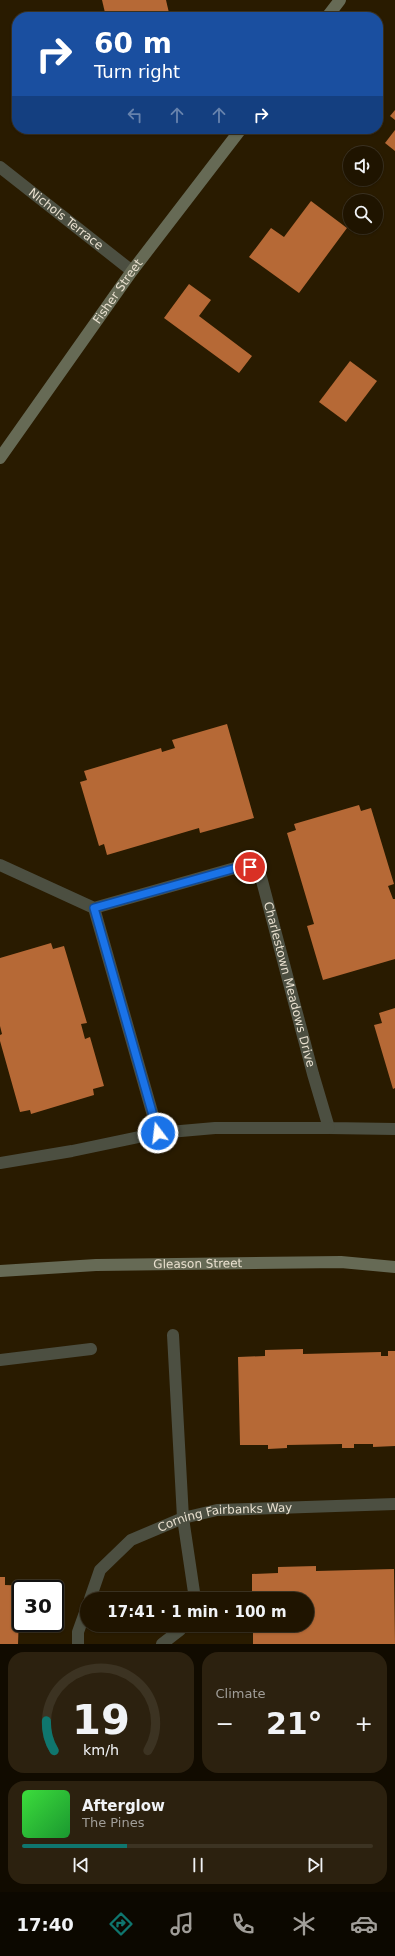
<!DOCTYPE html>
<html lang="en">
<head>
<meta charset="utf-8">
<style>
	body { margin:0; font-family:"DejaVu Sans",sans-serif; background:#2c210f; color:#f1f3f6; height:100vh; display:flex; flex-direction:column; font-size:15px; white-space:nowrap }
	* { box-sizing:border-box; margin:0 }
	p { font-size:13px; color:#a19e99 }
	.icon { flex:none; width:22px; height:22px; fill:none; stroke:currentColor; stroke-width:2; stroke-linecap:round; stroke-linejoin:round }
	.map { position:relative; height:1644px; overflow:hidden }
	.drawer { display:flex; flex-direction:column; gap:8px; padding:8px; background:#110b00; flex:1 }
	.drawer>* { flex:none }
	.guide { position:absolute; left:12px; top:12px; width:371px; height:122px; border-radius:16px; box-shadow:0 1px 3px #0004,0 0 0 1px #3c3322; background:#1a4fa0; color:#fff; overflow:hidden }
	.controls { position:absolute; left:343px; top:146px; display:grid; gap:8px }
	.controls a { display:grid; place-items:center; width:40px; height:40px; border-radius:50%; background:#1f1400; box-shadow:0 1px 3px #0004,0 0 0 1px #3c3322; font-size:20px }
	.speed { position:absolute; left:12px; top:1580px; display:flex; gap:8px; font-size:20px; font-weight:700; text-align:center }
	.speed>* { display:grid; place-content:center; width:52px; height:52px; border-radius:50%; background:#1f1400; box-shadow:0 1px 3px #0004,0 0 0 1px #3c3322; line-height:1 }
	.speed .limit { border:2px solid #111; border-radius:6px; background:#fff; color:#111 }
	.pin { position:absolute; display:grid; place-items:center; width:34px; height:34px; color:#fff; margin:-17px; border:2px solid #fff; border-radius:50%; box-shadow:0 1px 4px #0007 }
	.me { position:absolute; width:44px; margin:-22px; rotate:345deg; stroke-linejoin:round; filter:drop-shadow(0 0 3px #0008) }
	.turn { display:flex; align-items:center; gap:14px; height:84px; padding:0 16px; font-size:18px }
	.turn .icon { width:52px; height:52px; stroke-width:2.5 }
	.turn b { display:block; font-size:28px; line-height:34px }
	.lanes { display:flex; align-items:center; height:38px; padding:0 16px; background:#0003; justify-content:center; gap:20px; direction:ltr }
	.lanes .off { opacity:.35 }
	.big { font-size:30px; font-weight:800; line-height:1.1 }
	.drawer .tile { flex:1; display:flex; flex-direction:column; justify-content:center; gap:6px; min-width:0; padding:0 14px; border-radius:16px; background:#2c210f }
	.drawer .dial { align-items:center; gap:0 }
	.dial svg { height:104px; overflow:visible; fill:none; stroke:#3c3322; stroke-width:7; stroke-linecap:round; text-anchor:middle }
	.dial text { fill:#f1f3f6; stroke:none }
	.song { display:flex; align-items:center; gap:12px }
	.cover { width:48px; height:48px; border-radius:6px; background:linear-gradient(135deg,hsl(120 70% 55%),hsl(130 70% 35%)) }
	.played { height:4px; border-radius:2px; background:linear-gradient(90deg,#0f766e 30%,#3c3322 30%) }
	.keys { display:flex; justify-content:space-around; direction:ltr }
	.heat { display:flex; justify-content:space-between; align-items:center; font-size:22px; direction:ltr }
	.drawer .tiles { flex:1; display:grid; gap:8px; grid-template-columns:1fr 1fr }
	.tile:last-child { grid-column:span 2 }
	.trip { position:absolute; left:80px; top:1592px; width:234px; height:40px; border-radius:20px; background:#1f1400; box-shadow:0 1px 3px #0004,0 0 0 1px #3c3322; font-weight:800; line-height:40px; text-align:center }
	.tab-bar { display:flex; height:64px; justify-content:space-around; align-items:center; background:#0c0800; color:#a19e99 }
	.tab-bar .icon { width:28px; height:28px }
	.tab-bar .active { color:#0f766e }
	.tab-bar b { font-size:18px; color:#f1f3f6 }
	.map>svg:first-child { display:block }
</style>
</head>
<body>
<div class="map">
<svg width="395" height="1644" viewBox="0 0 395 1644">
	<rect width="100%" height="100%" fill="#291b00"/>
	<g fill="#b66936">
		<polygon points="102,0 166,0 169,13 151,17 106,17"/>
		<polygon points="395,110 395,120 390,116"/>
		<polygon points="395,130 395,151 385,143"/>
		<polygon points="311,201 347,228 299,293 249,257 271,228 284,237"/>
		<polygon points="189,284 211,300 199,316 252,356 239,373 164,318"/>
		<polygon points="350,361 377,381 346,422 319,402"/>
		<polygon points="227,724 254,818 200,833 199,828 107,855 104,844 99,846 80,782 87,780 84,771 161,748 162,752 175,748 172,740"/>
		<polygon points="359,805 361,811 371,808 394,884 388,886 393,899 395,899 395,959 323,980 307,926 314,924 287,833 296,830 294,824"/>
		<polygon points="51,943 53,949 64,946 87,1023 81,1024 85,1039 90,1037 104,1086 93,1089 94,1095 31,1114 30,1110 20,1112 0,1041 0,1035 2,1034 0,1026 0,958"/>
		<polygon points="395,1008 395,1088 393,1089 374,1025 382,1023 379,1013"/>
		<polygon points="303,1349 303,1354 381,1352 381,1356 388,1356 388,1351 395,1351 395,1446 373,1447 373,1444 354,1444 354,1448 342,1448 342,1444 287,1445 287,1448 268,1449 268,1445 240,1445 238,1357 265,1356 265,1350"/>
		<polygon points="316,1566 316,1571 394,1569 395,1644 253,1644 253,1625 307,1625 307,1599 252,1599 252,1574 278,1573 278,1567"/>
		<polygon points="0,1577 5,1577 5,1585 34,1586 34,1589 21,1589 21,1617 19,1616 18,1644 0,1644"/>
	</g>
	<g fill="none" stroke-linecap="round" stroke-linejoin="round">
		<g stroke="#4c4f41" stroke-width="12">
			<polyline points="173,1335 183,1518 195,1599"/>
			<polyline points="0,1360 91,1349"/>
			<polyline points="162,1644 180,1630 183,1625"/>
		</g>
		<g stroke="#4c4f41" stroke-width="12">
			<path id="s1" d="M0,167L132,271"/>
			<path id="s2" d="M0,865L94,908L235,868L250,867L261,877L313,1074L329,1128L395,1129"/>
			<polyline points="158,1133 215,1128 329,1128"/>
			<polyline points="0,1163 72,1151 158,1133 94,908"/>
			<path id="s3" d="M90,1599L100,1570L131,1540L183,1518L217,1510L395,1504"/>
			<polyline points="78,1644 78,1632 87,1607"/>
		</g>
		<g stroke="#666a55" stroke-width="12">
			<polyline points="327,17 340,0"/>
			<path id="s4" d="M0,458L132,271L241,129"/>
			<path id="s5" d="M0,1271L96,1265L341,1262L395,1267"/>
		</g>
	</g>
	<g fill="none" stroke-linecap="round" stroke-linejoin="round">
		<g stroke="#114b97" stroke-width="10">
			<polyline id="route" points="158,1133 94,908 236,868 250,867"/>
		</g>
		<use href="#route" stroke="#1a73e8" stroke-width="7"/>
	</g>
	<g text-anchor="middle" stroke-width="4" stroke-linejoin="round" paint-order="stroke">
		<g font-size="12" fill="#e9e0cf" stroke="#291b00">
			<text dy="4" stroke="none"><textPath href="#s1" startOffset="84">Nichols Terrace</textPath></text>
			<text dy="4" stroke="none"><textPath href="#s4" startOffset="204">Fisher Street</textPath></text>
			<text dy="4" stroke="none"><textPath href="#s2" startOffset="391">Charlestown Meadows Drive</textPath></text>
			<text dy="4" stroke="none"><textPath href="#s5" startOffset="198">Gleason Street</textPath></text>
			<text dy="4" stroke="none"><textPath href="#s3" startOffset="172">Corning Fairbanks Way</textPath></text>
		</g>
	</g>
</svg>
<div class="controls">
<a><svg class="icon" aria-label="sound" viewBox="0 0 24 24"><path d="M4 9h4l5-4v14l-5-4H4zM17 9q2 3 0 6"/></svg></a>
<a><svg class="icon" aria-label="search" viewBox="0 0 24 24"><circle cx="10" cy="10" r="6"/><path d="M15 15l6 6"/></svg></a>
</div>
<div class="speed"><div class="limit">30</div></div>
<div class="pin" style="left:250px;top:867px;background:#d93025"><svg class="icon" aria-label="arrive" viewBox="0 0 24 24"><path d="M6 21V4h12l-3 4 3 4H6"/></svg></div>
<svg class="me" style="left:158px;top:1133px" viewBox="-20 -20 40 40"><circle r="17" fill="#1a73e8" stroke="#fff" stroke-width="3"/><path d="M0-11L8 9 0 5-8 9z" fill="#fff"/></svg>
<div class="trip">17:41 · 1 min · 100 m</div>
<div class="guide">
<div class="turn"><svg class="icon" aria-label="right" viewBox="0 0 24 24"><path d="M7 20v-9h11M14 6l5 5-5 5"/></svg><div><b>60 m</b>Turn right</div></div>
<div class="lanes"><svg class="icon off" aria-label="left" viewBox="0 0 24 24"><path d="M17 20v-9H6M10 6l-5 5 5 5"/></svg><svg class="icon off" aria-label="ahead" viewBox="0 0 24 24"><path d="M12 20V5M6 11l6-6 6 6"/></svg><svg class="icon off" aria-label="ahead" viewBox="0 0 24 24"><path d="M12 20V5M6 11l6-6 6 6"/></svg><svg class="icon" aria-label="right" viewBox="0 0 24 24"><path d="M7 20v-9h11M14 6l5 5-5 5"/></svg></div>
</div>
</div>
<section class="drawer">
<div class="tiles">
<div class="tile dial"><svg viewBox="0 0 100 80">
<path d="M14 69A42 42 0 1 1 86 69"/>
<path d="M14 69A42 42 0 0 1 8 46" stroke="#0f766e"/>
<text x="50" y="56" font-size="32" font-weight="700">19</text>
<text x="50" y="72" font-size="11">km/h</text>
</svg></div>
<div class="tile"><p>Climate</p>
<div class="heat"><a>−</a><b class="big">21°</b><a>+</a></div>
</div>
<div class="tile">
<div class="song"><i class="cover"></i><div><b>Afterglow</b><p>The Pines</p></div></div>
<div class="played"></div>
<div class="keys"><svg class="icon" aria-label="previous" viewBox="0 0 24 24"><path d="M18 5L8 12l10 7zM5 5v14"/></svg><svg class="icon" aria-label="pause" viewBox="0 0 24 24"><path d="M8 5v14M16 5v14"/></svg><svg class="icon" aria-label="next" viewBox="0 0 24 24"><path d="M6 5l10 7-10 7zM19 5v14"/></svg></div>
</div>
</div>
</section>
<nav class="tab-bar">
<b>17:40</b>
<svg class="icon active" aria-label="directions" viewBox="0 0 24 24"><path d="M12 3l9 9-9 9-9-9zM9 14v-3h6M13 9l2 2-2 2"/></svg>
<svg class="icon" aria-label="music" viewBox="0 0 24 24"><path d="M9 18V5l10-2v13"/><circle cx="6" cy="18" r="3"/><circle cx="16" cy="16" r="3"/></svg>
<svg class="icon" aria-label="phone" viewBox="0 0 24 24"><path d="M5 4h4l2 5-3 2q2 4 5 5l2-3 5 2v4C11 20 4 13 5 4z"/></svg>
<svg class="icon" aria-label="climate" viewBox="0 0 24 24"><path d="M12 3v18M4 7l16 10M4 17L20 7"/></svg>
<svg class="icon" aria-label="car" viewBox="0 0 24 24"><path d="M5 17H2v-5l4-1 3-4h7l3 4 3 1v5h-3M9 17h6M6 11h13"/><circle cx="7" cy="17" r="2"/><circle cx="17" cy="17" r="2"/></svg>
</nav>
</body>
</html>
